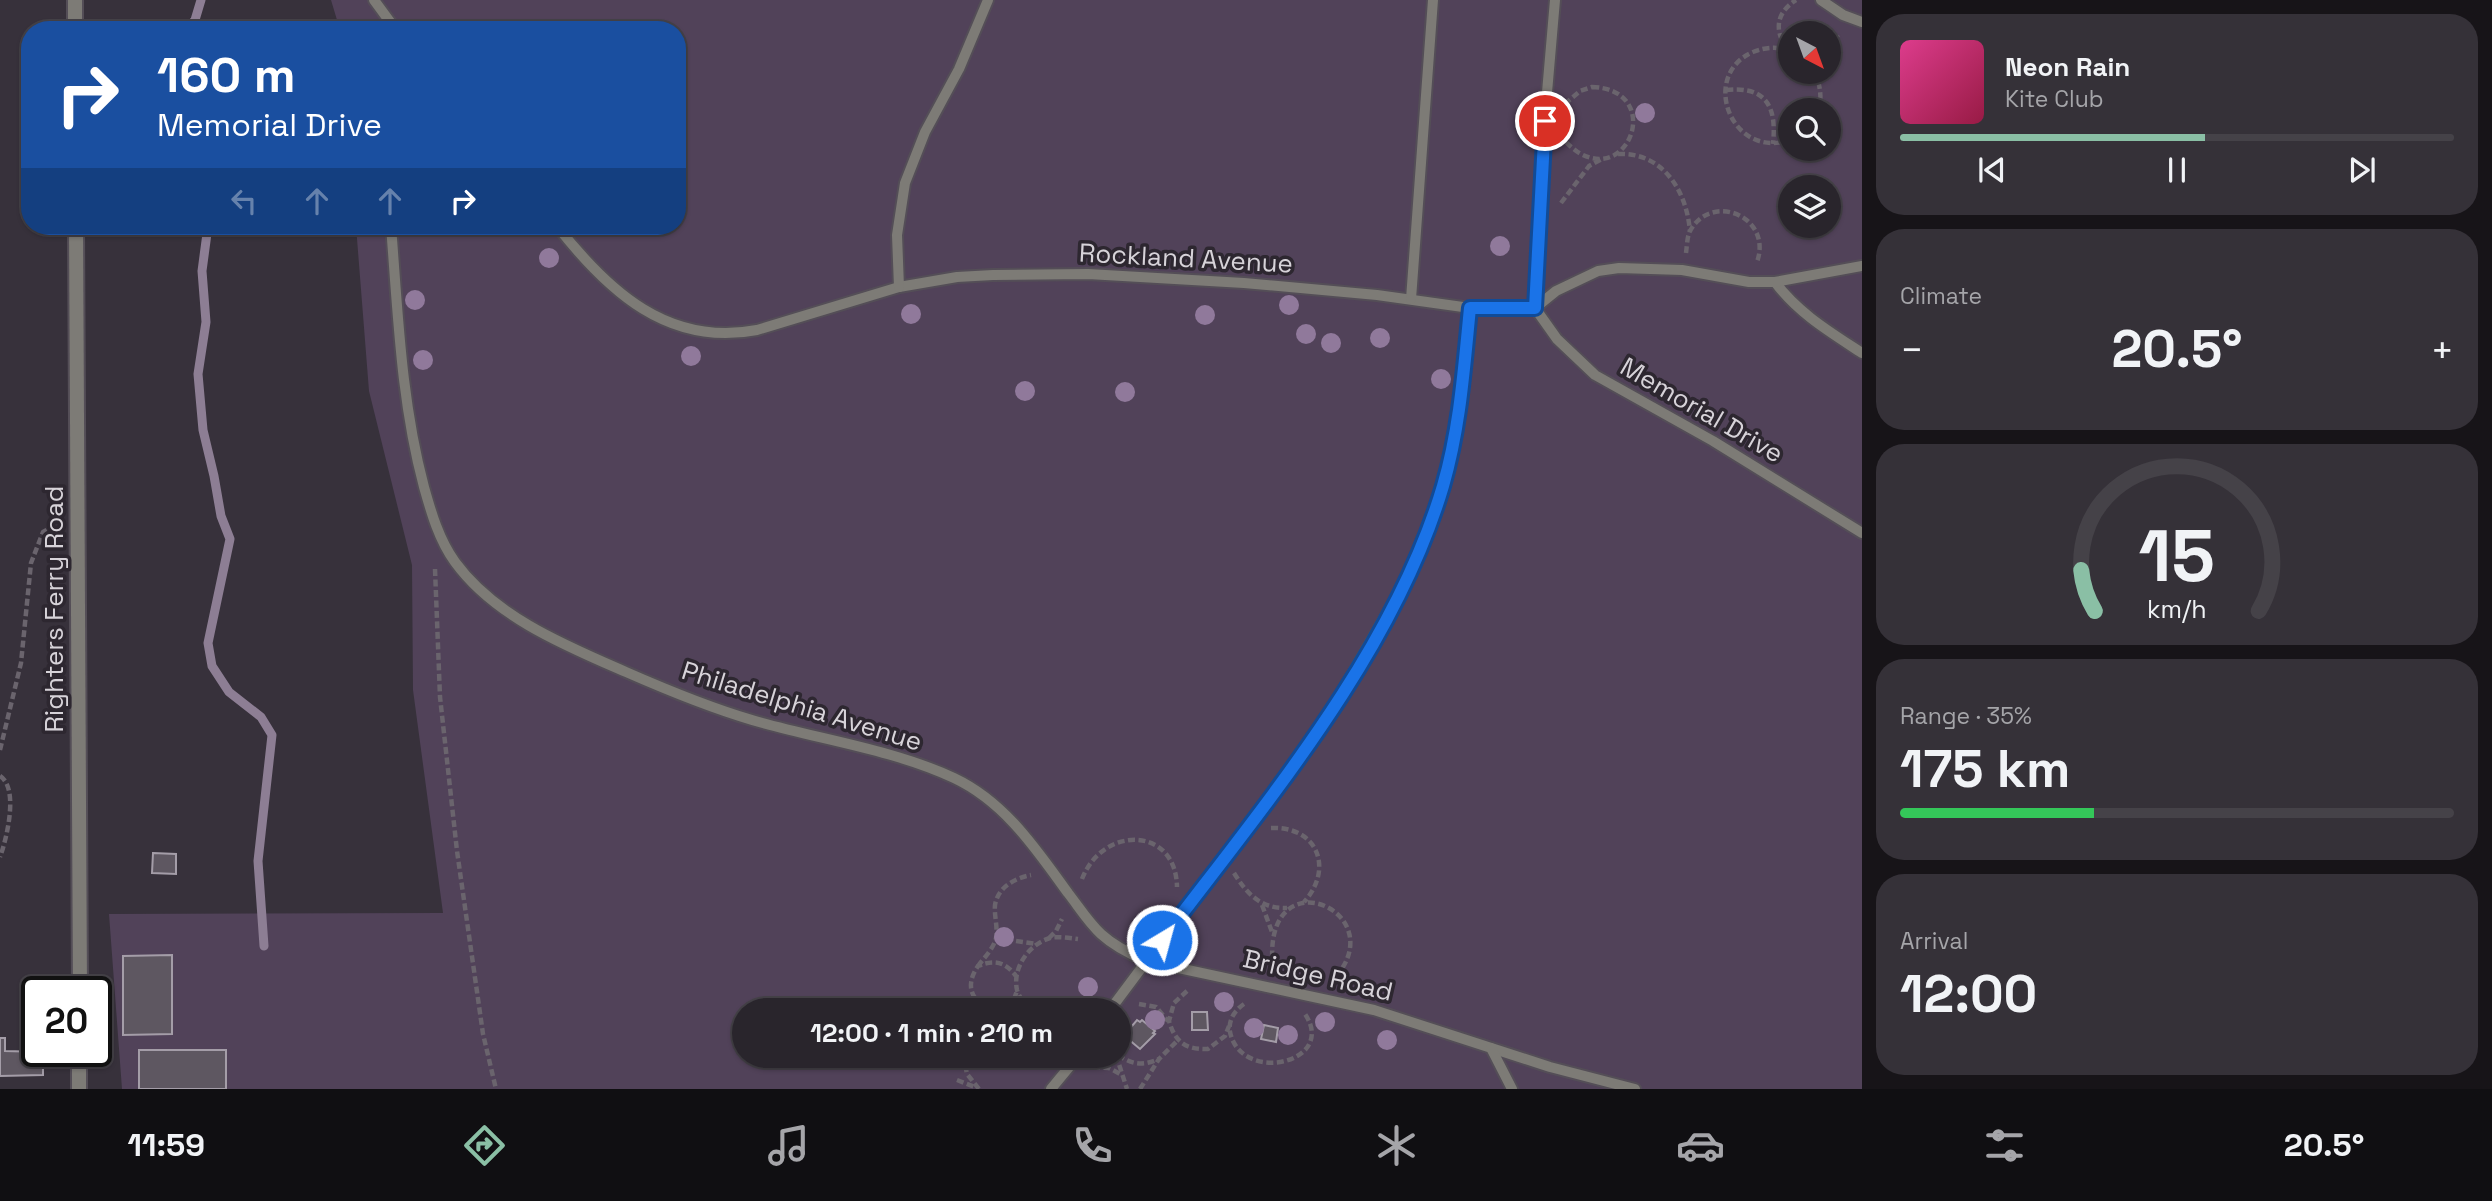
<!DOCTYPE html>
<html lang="en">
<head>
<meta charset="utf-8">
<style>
	body { margin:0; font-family:"Space Grotesk",sans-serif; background:#353138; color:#f1f3f6; height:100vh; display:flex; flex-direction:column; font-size:26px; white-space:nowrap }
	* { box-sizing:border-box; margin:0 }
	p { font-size:23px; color:#a5a5a9 }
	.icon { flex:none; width:38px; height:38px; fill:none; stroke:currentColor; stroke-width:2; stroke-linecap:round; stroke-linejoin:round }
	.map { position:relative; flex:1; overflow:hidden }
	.sheet { display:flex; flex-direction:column; gap:14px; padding:14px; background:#171418; width:630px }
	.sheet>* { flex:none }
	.top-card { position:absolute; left:21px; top:21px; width:665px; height:214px; border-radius:28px; box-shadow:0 2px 5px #0004,0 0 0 2px #454248; background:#1a4fa0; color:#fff; overflow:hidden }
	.needle { width:46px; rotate:139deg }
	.buttons { position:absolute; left:1778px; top:21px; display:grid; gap:14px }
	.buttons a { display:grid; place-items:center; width:63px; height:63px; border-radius:50%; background:#29252c; box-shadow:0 2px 5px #0004,0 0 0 2px #454248; font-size:35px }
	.speed { position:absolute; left:21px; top:976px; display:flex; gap:14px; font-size:35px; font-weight:700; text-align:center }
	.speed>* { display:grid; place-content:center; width:91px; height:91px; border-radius:50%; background:#29252c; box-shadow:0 2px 5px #0004,0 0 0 2px #454248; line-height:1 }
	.speed .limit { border:4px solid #111; border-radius:10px; background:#fff; color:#111 }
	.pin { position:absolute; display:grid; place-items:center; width:60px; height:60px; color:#fff; margin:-30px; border:4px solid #fff; border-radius:50%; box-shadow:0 2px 7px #0007 }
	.me { position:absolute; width:77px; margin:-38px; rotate:37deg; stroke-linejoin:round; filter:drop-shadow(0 0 5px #0008) }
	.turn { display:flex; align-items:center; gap:24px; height:147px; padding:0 21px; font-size:32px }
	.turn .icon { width:91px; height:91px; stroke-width:2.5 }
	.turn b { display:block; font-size:49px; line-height:60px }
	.lanes { display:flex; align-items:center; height:66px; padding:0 21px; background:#0003; justify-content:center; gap:35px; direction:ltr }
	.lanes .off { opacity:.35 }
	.big { font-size:52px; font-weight:800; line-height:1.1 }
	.sheet .widget { flex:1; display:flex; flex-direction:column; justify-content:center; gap:10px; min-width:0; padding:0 24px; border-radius:28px; background:#353138 }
	.sheet .dial { align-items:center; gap:0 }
	.dial svg { height:182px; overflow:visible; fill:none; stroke:#454248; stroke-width:7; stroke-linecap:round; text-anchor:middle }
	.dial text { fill:#f1f3f6; stroke:none }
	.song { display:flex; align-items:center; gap:21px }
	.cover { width:84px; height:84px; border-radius:10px; background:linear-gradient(135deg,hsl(330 70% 55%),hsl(340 70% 35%)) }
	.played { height:7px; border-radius:4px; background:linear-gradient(90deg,#8abfa5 55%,#454248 55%) }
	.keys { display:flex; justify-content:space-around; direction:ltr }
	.heat { display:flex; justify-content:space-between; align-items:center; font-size:38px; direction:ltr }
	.charge { height:10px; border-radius:5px; background:linear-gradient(90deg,#34c759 35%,#454248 0) }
	.trip { position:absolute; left:732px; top:998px; width:399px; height:70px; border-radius:35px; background:#29252c; box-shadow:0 2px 5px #0004,0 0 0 2px #454248; font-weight:800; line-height:70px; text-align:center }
	.menu { display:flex; height:112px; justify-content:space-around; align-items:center; background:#100f12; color:#a5a5a9 }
	.menu .icon { width:49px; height:49px }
	.menu .selected { color:#8abfa5 }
	.menu b { font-size:32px; color:#f1f3f6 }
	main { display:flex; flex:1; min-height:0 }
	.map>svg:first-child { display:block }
</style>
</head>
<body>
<main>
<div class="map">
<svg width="1862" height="1089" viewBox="0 0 1862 1089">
	<rect width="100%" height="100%" fill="#37313b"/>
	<path fill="#514259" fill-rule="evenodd" d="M331,0H1862V1089H122L109,914L443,913L413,690L412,565L369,391L356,226H677V30H340ZM1790,33H1829V72H1790ZM1790,110H1829V149H1790ZM1790,187H1829V226H1790ZM744,1010H1118V1055H744Z"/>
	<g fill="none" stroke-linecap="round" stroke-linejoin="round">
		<g stroke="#8d7e94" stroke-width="9">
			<polyline points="186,30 195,20 201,0"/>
			<polyline points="208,226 202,271 206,322 198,374 203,430 214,476 221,516 230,539 208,643 212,666 229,692 261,717 272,735 258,861 264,946"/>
		</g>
	</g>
	<g fill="#5e5761" stroke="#a49da8" stroke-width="2">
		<polygon points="153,853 176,854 176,874 152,873"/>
		<polygon points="172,955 172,1034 123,1035 123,956"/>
		<polygon points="1192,1012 1207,1012 1208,1030 1192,1030"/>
		<polygon points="1137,1020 1140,1022 1142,1020 1155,1031 1153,1033 1155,1034 1140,1049 1127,1038 1129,1035 1126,1033"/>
		<polygon points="1264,1025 1278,1028 1276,1042 1261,1039"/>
		<polygon points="0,1038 5,1038 5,1051 43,1052 43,1075 0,1076"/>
		<rect x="139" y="1050" width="87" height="39"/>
	</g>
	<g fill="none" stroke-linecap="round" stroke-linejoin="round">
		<g stroke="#544e57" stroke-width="14">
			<g id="service">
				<polyline points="374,0 396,30"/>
				<polyline points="1821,0 1843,15 1862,22"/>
				<path d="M391,226C398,314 401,401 424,487C431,512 439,540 455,562C495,617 566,646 626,672C667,690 708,707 752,720C817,739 892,749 954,778C1005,802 1036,849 1068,893C1079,907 1088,922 1101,934C1114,946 1130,954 1146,961L1374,1010L1550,1067L1635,1089"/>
				<path d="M557,226C608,291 668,347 757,330L899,287L957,277L993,275L1088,274L1244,283L1377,295L1470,308H1535L1557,339L1595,375L1713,441L1862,533"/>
				<path d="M1775,282C1798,313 1830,332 1862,353"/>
				<polyline points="899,287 897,235 905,183 925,132 959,69 988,0"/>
				<polyline points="1411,299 1433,0"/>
				<polyline points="1535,308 1556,291 1598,271 1619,268 1682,270 1749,282 1775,282 1862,266"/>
				<polyline points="1535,308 1546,104 1555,0"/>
				<polyline points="1110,1010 1299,757 1335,705 1392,606 1414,564 1443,486 1461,400 1470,308"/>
				<polyline points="1491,1048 1512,1089"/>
				<polyline points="1051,1089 1079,1055"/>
			</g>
		</g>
		<g stroke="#544e57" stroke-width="18">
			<g id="minor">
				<polyline points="75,0 75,30"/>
				<polyline points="76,226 80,992"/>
				<polyline points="79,1052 79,1089"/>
			</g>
		</g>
		<g stroke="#6a646d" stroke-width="4.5" stroke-dasharray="7 3.5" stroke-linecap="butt">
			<path d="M1787,49C1774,30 1776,13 1796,0"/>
			<polyline points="1829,50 1839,33"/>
			<path d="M1790,51C1778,46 1766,47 1753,52C1699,75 1731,160 1790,140"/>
			<path d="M1815,72C1820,85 1822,96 1819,110"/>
			<path d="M1592,87C1662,89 1632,181 1581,154C1569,148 1556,130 1545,121L1580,91Z"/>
			<path d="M1726,90C1766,86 1777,106 1773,144"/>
			<path d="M1618,154C1663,152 1687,191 1690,232"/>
			<polyline points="1561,203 1589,166 1602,159"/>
			<path d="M1686,253C1687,246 1687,237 1690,231C1712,191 1773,217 1757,262"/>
			<polyline points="435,569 440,697 457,851 483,1034 496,1089"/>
			<polyline points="0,750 21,663 31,563 43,532 54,526"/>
			<path d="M0,776C19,788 7,838 0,857"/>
			<path d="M1271,828C1318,826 1334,869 1304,902"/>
			<path d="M1234,873C1247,894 1261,909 1287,908"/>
			<path d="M1082,879C1103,825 1176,826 1177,887"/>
			<polyline points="1262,905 1272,932"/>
			<polyline points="1049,938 1056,931 1062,919"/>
			<polyline points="1016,941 1036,944"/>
			<path d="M978,966C984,958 994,948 996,938C998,927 994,916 995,905C998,887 1015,878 1031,875"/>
			<path d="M1273,968C1260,852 1399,912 1332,981"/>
			<path d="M1187,991L1174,1003L1169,1021C1175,1042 1186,1050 1208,1049L1225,1036L1229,1026"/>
			<polyline points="1139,1004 1156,1007 1168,1021"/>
			<path d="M1244,1004C1235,1010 1228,1020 1230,1032C1241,1085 1338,1063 1305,1014"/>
			<polyline points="1006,1006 1014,999 1017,991"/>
			<path d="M992,1010C970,1001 965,985 978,966C995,959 1005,962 1016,976"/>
			<polyline points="993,1010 1006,1007 1027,1010"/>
			<path d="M1028,1010C1025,1004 1019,997 1017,990C1012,968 1029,944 1050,938C1059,936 1069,938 1078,939"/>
			<polyline points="963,1055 967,1074 979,1089"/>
			<polyline points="1116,1055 1127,1089"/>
			<path d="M1118,1055C1133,1065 1143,1066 1159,1059"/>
			<polyline points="1093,1067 1109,1068 1122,1075"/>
			<polyline points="957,1080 975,1087"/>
			<polyline points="1140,1089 1159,1059 1178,1040"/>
		</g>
		<use href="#service" stroke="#7d7b76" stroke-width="10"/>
		<use href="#minor" stroke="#7d7b76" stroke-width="14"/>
	</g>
	<g fill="#90799b">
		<circle cx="1645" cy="113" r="10"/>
		<circle cx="1500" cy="246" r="10"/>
		<circle cx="549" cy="258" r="10"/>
		<circle cx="415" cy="300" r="10"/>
		<circle cx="1289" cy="305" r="10"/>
		<circle cx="911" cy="314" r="10"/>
		<circle cx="1205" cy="315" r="10"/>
		<circle cx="1306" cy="334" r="10"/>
		<circle cx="1380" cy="338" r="10"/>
		<circle cx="1331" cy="343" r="10"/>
		<circle cx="691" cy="356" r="10"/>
		<circle cx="423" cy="360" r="10"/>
		<circle cx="1441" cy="379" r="10"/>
		<circle cx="1025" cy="391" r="10"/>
		<circle cx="1125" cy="392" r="10"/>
		<circle cx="1004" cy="937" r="10"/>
		<circle cx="1088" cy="987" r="10"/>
		<circle cx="1224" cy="1002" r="10"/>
		<circle cx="1155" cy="1020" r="10"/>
		<circle cx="1325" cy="1022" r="10"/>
		<circle cx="1254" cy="1028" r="10"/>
		<circle cx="1288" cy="1035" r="10"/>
		<circle cx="1387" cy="1040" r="10"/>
	</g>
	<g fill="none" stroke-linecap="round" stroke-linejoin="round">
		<g stroke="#114b97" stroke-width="18">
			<path id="route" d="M1162,940C1265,804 1394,652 1443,486C1460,428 1464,368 1470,308H1535L1545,121"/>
		</g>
		<use href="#route" stroke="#1a73e8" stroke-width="12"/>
	</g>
	<g text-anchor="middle" stroke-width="7" stroke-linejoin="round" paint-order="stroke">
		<g font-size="26" fill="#d7d3d9" stroke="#2d2730">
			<text transform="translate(1186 258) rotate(3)" y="9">Rockland Avenue</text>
			<text transform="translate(1702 410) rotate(30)" y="9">Memorial Drive</text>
			<text transform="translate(54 609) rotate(-90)" y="9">Righters Ferry Road</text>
			<text transform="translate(802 706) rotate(17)" y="9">Philadelphia Avenue</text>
			<text transform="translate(1318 975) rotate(13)" y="9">Bridge Road</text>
		</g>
	</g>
</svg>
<div class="buttons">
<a><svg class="needle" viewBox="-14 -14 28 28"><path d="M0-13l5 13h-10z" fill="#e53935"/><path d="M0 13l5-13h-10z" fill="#a5a5a9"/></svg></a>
<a><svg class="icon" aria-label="search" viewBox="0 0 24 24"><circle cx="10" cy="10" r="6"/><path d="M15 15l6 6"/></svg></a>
<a><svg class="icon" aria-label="layers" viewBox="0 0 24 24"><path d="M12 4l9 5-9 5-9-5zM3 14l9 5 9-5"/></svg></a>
</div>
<div class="speed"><div class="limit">20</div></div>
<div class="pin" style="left:1545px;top:121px;background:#d93025"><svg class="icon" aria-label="arrive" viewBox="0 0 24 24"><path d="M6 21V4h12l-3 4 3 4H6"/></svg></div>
<svg class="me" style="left:1162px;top:940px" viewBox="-20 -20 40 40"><circle r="17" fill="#1a73e8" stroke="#fff" stroke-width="3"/><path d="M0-11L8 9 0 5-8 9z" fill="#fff"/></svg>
<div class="trip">12:00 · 1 min · 210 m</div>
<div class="top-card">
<div class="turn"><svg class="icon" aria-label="right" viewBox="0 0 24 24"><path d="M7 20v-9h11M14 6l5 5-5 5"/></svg><div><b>160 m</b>Memorial Drive</div></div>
<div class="lanes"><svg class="icon off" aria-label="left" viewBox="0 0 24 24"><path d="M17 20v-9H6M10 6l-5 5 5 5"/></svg><svg class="icon off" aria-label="ahead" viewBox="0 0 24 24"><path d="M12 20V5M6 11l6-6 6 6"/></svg><svg class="icon off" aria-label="ahead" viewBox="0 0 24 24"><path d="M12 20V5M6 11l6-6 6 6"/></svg><svg class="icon" aria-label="right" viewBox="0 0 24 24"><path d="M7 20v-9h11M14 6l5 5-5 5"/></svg></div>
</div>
</div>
<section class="sheet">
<div class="widget">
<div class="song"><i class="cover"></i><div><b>Neon Rain</b><p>Kite Club</p></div></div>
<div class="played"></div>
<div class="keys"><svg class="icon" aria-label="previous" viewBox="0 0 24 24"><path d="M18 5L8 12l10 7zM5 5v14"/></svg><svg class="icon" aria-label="pause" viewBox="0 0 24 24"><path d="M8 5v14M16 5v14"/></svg><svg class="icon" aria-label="next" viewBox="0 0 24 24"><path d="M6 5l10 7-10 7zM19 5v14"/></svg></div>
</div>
<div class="widget"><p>Climate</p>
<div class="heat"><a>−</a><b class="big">20.5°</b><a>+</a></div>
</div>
<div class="widget dial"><svg viewBox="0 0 100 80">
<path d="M14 69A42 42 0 1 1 86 69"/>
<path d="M14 69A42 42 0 0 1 8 51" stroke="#8abfa5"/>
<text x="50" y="56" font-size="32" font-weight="700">15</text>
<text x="50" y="72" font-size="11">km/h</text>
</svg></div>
<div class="widget"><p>Range · 35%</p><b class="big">175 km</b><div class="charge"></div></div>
<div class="widget"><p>Arrival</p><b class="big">12:00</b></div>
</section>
</main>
<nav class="menu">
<b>11:59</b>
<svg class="icon selected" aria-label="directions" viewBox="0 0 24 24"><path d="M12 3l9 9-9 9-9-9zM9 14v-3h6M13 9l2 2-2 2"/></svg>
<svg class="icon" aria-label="music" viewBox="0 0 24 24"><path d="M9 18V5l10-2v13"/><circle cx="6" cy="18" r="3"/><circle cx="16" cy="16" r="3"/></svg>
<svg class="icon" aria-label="phone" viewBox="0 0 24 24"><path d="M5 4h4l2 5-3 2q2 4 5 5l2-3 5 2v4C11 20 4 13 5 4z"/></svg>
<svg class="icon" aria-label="climate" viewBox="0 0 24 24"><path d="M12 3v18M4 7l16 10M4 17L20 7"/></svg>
<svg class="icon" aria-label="car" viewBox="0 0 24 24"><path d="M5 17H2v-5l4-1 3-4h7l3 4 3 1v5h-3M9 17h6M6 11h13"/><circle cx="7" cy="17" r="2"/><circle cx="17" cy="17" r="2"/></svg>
<svg class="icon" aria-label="filters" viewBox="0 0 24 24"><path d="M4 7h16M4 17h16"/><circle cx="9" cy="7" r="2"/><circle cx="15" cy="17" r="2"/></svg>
<b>20.5°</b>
</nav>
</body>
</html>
